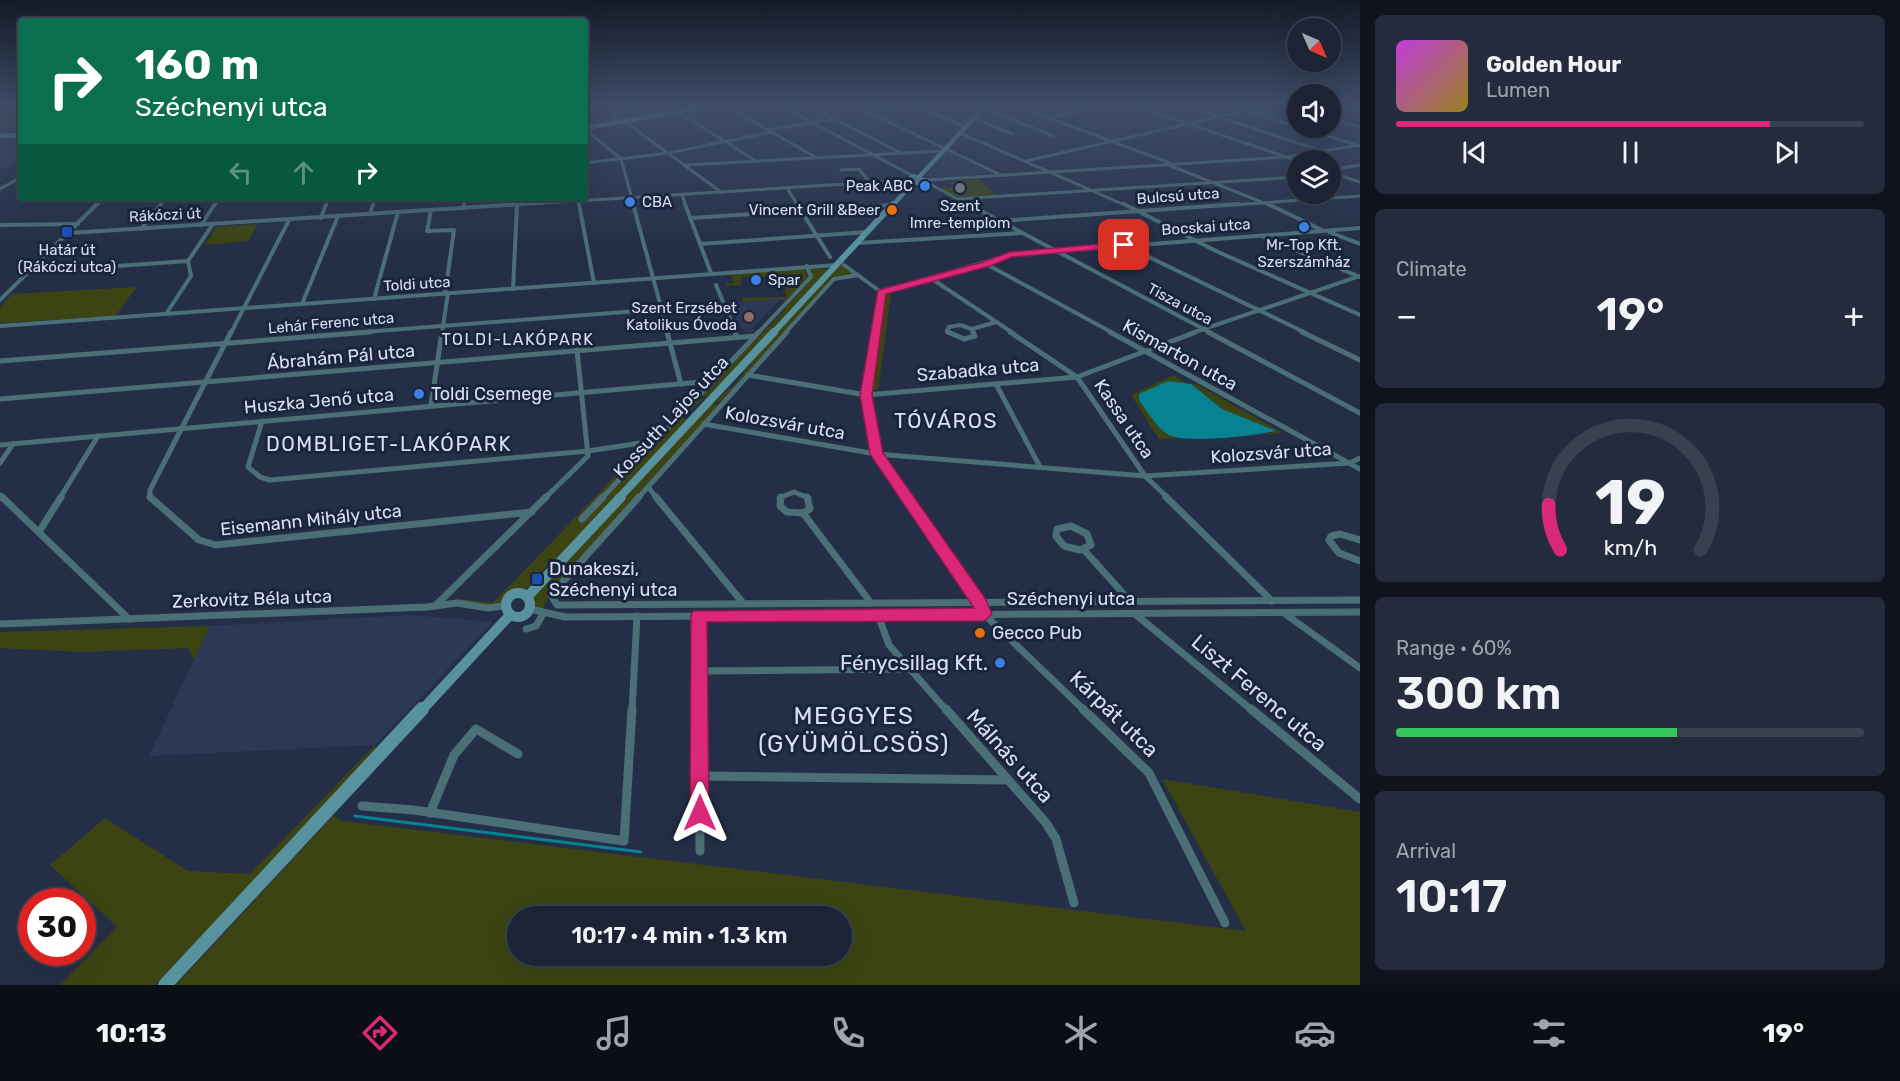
<!DOCTYPE html>
<html lang="en">
<head>
<meta charset="utf-8">
<style>
	body { margin:0; font-family:Rubik,sans-serif; background:#242b3d; color:#f1f3f6; height:100vh; display:flex; flex-direction:column; font-size:22px; white-space:nowrap }
	* { box-sizing:border-box; margin:0 }
	p { font-size:20px; color:#a0a4ad }
	.icon { flex:none; width:33px; height:33px; fill:none; stroke:currentColor; stroke-width:2; stroke-linecap:round; stroke-linejoin:round }
	.map { position:relative; flex:1; overflow:hidden }
	.details { display:flex; flex-direction:column; gap:15px; padding:15px; background:#0f131d; width:540px }
	.details>* { flex:none }
	.top-card { position:absolute; left:18px; top:18px; width:570px; height:183px; border-radius:6px; box-shadow:0 6px 24px #0002,0 0 0 2px #394050; background:#0b6e4f; color:#fff; overflow:hidden }
	.needle { width:39px; rotate:135deg }
	.buttons { position:absolute; left:1287px; top:18px; display:grid; gap:12px }
	.buttons a { display:grid; place-items:center; width:54px; height:54px; border-radius:50%; background:#1b2335; box-shadow:0 6px 24px #0002,0 0 0 2px #394050; font-size:30px }
	.speed { position:absolute; left:18px; top:888px; display:flex; gap:12px; font-size:30px; font-weight:700; text-align:center }
	.speed>* { display:grid; place-content:center; width:78px; height:78px; border-radius:50%; background:#1b2335; box-shadow:0 6px 24px #0002,0 0 0 2px #394050; line-height:1 }
	.speed .limit { border:9px solid #d22; background:#fff; color:#111 }
	.pin { position:absolute; display:grid; place-items:center; width:51px; height:51px; color:#fff; margin:-26px; border-radius:12px; box-shadow:0 3px 9px #0006 }
	.me { position:absolute; width:66px; margin:-33px; rotate:0deg; stroke-linejoin:round; filter:drop-shadow(0 0 4px #0008) }
	.turn { display:flex; align-items:center; gap:21px; height:126px; padding:0 18px; font-size:27px }
	.turn .icon { width:78px; height:78px; stroke-width:2.5 }
	.turn b { display:block; font-size:42px; line-height:51px }
	.lanes { display:flex; align-items:center; height:57px; padding:0 18px; background:#0003; justify-content:center; gap:30px; direction:ltr }
	.lanes .off { opacity:.35 }
	.big { font-size:45px; font-weight:600; line-height:1.1 }
	.details .widget { flex:1; display:flex; flex-direction:column; justify-content:center; gap:9px; min-width:0; padding:0 21px; border-radius:9px; background:#242b3d }
	.details .dial { align-items:center; gap:0 }
	.dial svg { height:156px; overflow:visible; fill:none; stroke:#394050; stroke-width:7; stroke-linecap:round; text-anchor:middle }
	.dial text { fill:#f1f3f6; stroke:none }
	.song { display:flex; align-items:center; gap:18px }
	.cover { width:72px; height:72px; border-radius:9px; background:linear-gradient(135deg,hsl(290 70% 55%),hsl(50 70% 35%)) }
	.played { height:6px; border-radius:3px; background:linear-gradient(90deg,#db2777 80%,#394050 80%) }
	.keys { display:flex; justify-content:space-around; direction:ltr }
	.heat { display:flex; justify-content:space-between; align-items:center; font-size:33px; direction:ltr }
	.charge { height:9px; border-radius:4px; background:linear-gradient(90deg,#34c759 60%,#394050 0) }
	.trip { position:absolute; left:507px; top:906px; width:345px; height:60px; border-radius:30px; background:#1b2335; box-shadow:0 6px 24px #0002,0 0 0 2px #394050; font-weight:600; line-height:60px; text-align:center }
	.menu { display:flex; height:96px; justify-content:space-around; align-items:center; background:#0b0e15; color:#a0a4ad }
	.menu .icon { width:42px; height:42px }
	.menu .selected { color:#db2777 }
	.menu b { font-size:27px; color:#f1f3f6 }
	main { display:flex; flex:1; min-height:0 }
	.map>svg:first-child { display:block }
</style>
</head>
<body>
<main>
<div class="map">
<svg width="1360" height="985" viewBox="0 0 1360 985">
	<rect width="100%" height="100%" fill="#242f47"/>
	<g fill="#2b3957">
		<polygon points="585,106 610,106 616,121 585,126"/>
		<polygon points="20,126 8,136 21,135 21,159 0,170 0,127"/>
		<polygon points="947,151 995,174 931,178 926,176"/>
		<polygon points="781,299 752,329 756,331 749,333 739,327 730,303"/>
		<polygon points="410,615 493,622 375,745 149,756 210,626"/>
	</g>
	<g fill="#3c4413" fill-rule="evenodd">
		<polygon points="0,106 21,106 21,126 0,127"/>
		<polygon points="978,179 996,195 957,197 941,189 943,186 965,191 968,187 945,183"/>
		<polygon points="258,224 248,241 205,245 216,227"/>
		<polygon points="843,262 853,274 831,280 721,402 715,401 736,383 762,348"/>
		<polygon points="811,268 829,270 707,397 701,395 786,309 785,308 812,279"/>
		<polygon points="805,269 808,278 785,301 781,299 743,302 742,298 786,297 785,287 799,286 799,281 803,281 799,276 741,277 741,285 726,286 726,284 734,283 731,275 733,274"/>
		<polygon points="137,287 115,316 0,323 0,307 12,294"/>
		<polygon points="877,294 891,294 878,390 862,389"/>
		<polygon points="1174,375 1185,383 1173,383 1171,436 1183,438 1159,439 1131,395"/>
		<polygon points="1191,384 1196,384 1283,433 1264,435 1275,431 1222,409"/>
		<path d="M699,397L704,399L683,417L685,419L681,426L549,568L546,567L531,579L534,581C506,611 491,610 453,598L493,603L644,446L651,448Z"/>
		<polygon points="713,402 719,405 550,591 542,613 527,613 525,609 528,601"/>
		<polygon points="210,626 194,660 188,648 83,652 0,648 0,632"/>
		<polygon points="375,745 376,750 155,985 60,985 117,927 50,865 105,818 188,871 250,874"/>
		<path d="M1162,779L1360,812V985H176L333,816L343,821L1246,931ZM518,916H842V956H518Z"/>
	</g>
	<path fill="#068292" d="M1168,381L1191,384L1222,409L1276,431C1255,436 1187,444 1169,435C1156,428 1147,411 1139,400V394Z"/>
	<g fill="none" stroke-linecap="round" stroke-linejoin="round">
		<polyline stroke="#068292" stroke-width="3" points="355,816 641,852"/>
		<g stroke="#4b6f77" stroke-width="3">
			<polyline points="611,106 620,122"/>
			<polyline points="726,106 817,158"/>
			<polyline points="781,106 913,176"/>
			<polyline points="809,106 901,153"/>
			<polyline points="855,106 1001,175"/>
			<polyline points="916,106 965,127"/>
			<polyline points="1016,106 1170,163"/>
			<polyline points="1136,106 1298,161"/>
			<polyline points="1186,106 1322,151"/>
			<polyline points="1233,106 1298,127"/>
			<polyline points="1288,106 1298,109"/>
			<polyline points="1339,106 1360,112"/>
			<polyline points="983,108 1054,136"/>
			<polyline points="678,112 756,161"/>
			<polyline points="867,112 895,106"/>
			<polyline points="615,114 666,106"/>
			<polyline points="1051,117 1103,106"/>
			<polyline points="974,118 1012,134"/>
			<polyline points="1330,119 1360,127"/>
			<polyline points="624,121 721,192"/>
			<polyline points="1301,128 1354,144"/>
			<polyline points="585,129 621,159 634,206"/>
			<polyline points="769,130 833,119"/>
			<polyline points="960,133 1127,206"/>
			<polyline points="1026,161 1266,106"/>
			<polyline points="585,163 669,153 771,132"/>
			<polyline points="685,165 943,151"/>
			<polyline points="1171,166 1272,206"/>
			<polyline points="841,170 859,169 870,183"/>
			<polyline points="1330,170 1360,165"/>
			<polyline points="1330,172 1360,182"/>
			<polyline points="927,180 1286,157 1360,145"/>
			<polyline points="926,182 971,206"/>
			<polyline points="787,188 798,206"/>
			<polyline points="0,189 21,177"/>
			<polyline points="682,195 686,206"/>
			<polyline points="578,198 579,206"/>
			<polyline points="958,199 1298,177"/>
			<polyline points="218,200 252,198"/>
			<polyline points="96,206 104,198"/>
			<polyline points="160,206 166,198"/>
			<polyline points="214,206 220,198"/>
			<polyline points="326,206 329,198"/>
			<polyline points="373,206 375,198"/>
			<polyline points="464,206 465,198"/>
			<polyline points="498,206 908,180"/>
			<polyline points="878,206 892,205"/>
			<polyline points="1217,206 1360,196"/>
		</g>
		<g stroke="#4b6f77" stroke-width="4">
			<polyline points="579,204 594,283"/>
			<polyline points="633,204 668,333"/>
			<polyline points="685,204 711,273"/>
			<polyline points="797,204 830,257"/>
			<polyline points="968,204 1211,333"/>
			<polyline points="1124,204 1216,251 1360,315"/>
			<polyline points="1268,204 1322,230"/>
			<polyline points="464,208 464,204"/>
			<polyline points="431,210 427,231 454,230 445,294"/>
			<polyline points="370,214 373,204"/>
			<polyline points="321,218 326,204"/>
			<polyline points="690,218 892,205"/>
			<polyline points="999,221 1239,204"/>
			<polyline points="0,225 78,224"/>
			<polyline points="201,225 215,204"/>
			<polyline points="141,229 161,204"/>
			<polyline points="1329,232 1360,244"/>
			<polyline points="69,233 522,204"/>
			<polyline points="1264,237 1360,277"/>
			<polyline points="857,243 1021,233"/>
			<polyline points="700,244 867,232"/>
			<polyline points="1124,245 1306,333"/>
			<polyline points="986,264 1113,333"/>
			<polyline points="844,265 881,292 875,333"/>
			<polyline points="31,272 188,261"/>
			<polyline points="932,279 1013,333"/>
			<polyline points="716,285 736,333"/>
			<polyline points="513,289 517,205"/>
			<polyline points="881,292 1010,255 1360,228"/>
			<polyline points="374,299 398,212"/>
			<polyline points="0,300 97,204"/>
			<polyline points="302,304 338,216"/>
			<polyline points="166,314 191,276 188,261 213,224"/>
			<polyline points="0,326 836,265"/>
			<polyline points="972,329 974,333"/>
			<polyline points="972,329 996,322"/>
			<polyline points="231,333 289,220"/>
			<polyline points="351,333 663,309"/>
			<polyline points="442,333 448,293"/>
			<polyline points="758,333 811,277 807,266"/>
			<polyline points="785,333 834,279 858,275"/>
			<polyline points="949,333 947,331 949,327 960,325 972,329"/>
			<polyline points="1192,333 1360,276"/>
		</g>
		<g stroke="#4b6f77" stroke-width="5">
			<polyline points="667,332 681,384"/>
			<polyline points="735,332 737,337"/>
			<polyline points="875,332 866,395 876,454 907,498"/>
			<polyline points="948,332 964,339 975,336 973,332"/>
			<polyline points="1010,332 1077,377 1145,476 1168,498"/>
			<polyline points="1110,332 1360,469"/>
			<polyline points="1208,332 1360,413"/>
			<polyline points="1302,332 1360,360"/>
			<polyline points="0,361 370,332"/>
			<polyline points="748,375 866,395 1077,377 1196,332"/>
			<polyline points="996,384 1040,467"/>
			<polyline points="0,399 755,336"/>
			<polyline points="431,405 442,332"/>
			<polyline points="262,421 248,467 260,477 270,480 588,451 654,441"/>
			<polyline points="704,424 876,454 1145,476 1350,463 1360,458"/>
			<polyline points="0,445 712,381"/>
			<polyline points="0,463 13,444"/>
			<polyline points="648,487 657,498"/>
			<polyline points="0,495 3,498"/>
			<polyline points="60,498 98,436"/>
			<polyline points="150,498 150,490 231,332"/>
			<polyline points="545,498 588,456 577,350"/>
			<polyline points="602,498 759,332"/>
			<polyline points="638,498 787,332"/>
			<polyline points="779,498 794,492 809,498"/>
		</g>
		<g stroke="#4b6f77" stroke-width="7">
			<polyline points="2,497 129,619"/>
			<polyline points="150,497 199,540 216,545 532,512"/>
			<polyline points="639,497 551,595 557,605 1360,600"/>
			<polyline points="656,497 743,603"/>
			<polyline points="781,497 780,506 787,512 803,513"/>
			<polyline points="906,497 979,602 984,614 1085,711"/>
			<polyline points="1166,497 1272,601"/>
			<polyline points="803,513 871,603"/>
			<polyline points="803,513 810,509 807,497"/>
			<polyline points="582,519 603,497"/>
			<polygon points="1071,526 1087,534 1091,545 1080,550 1064,546 1056,536 1057,529"/>
			<polyline points="39,532 61,497"/>
			<polyline points="1360,540 1340,534 1331,536 1329,540 1339,553 1360,561"/>
			<polyline points="1084,550 1130,601"/>
			<polyline points="436,605 546,497"/>
			<polyline points="530,609 565,617 1360,612"/>
			<polyline points="1284,613 1360,668"/>
			<polyline points="1135,614 1253,711"/>
			<polyline points="878,615 889,645 947,711"/>
			<polyline points="699,616 699,711"/>
			<polyline points="0,624 427,607 457,603 488,608 504,606"/>
			<polyline points="526,629 536,626 543,614"/>
			<polyline points="699,671 909,669"/>
			<polyline points="632,711 637,616"/>
		</g>
		<g stroke="#4b6f77" stroke-width="9">
			<polyline points="699,709 700,851"/>
			<polyline points="946,709 1046,823 1056,839 1074,903"/>
			<polyline points="1083,709 1149,773 1225,923"/>
			<polyline points="1251,709 1360,799"/>
			<polyline points="699,776 1007,780"/>
			<polyline points="362,806 414,810 624,841 632,709"/>
			<polyline points="430,813 454,755 476,729 518,754"/>
		</g>
		<g stroke="#57929e" stroke-width="4.5">
			<polyline points="585,128 710,106"/>
			<polyline points="0,136 21,135"/>
			<polygon points="913,176 927,181 919,183 908,180"/>
			<polyline points="920,176 985,106"/>
			<polyline points="892,206 913,183"/>
		</g>
		<polyline stroke="#57929e" stroke-width="6" points="773,333 893,204"/>
		<polyline stroke="#57929e" stroke-width="8" points="619,498 774,332"/>
		<g stroke="#57929e" stroke-width="10">
			<circle cx="518" cy="605" r="12"/>
			<polyline points="528,596 621,497"/>
			<polyline points="421,711 510,615"/>
		</g>
		<polyline stroke="#57929e" stroke-width="14" points="165,985 422,709"/>
	</g>
	<linearGradient id="sky" x2="0" y2="1"><stop stop-color="#141a27"/><stop offset="0.43" stop-color="#3f4d69"/><stop offset="1" stop-color="#3f4d69" stop-opacity="0"/></linearGradient>
	<rect width="1360" height="244" fill="url(#sky)"/>
	<polygon fill="#db2777" stroke="#8e194d" stroke-width="1.5" points="1124,242 1128,245 1127,247 1012,257 990,266 886,294 872,395 883,453 985,598 992,614 984,621 707,622 709,813 707,820 700,823 693,820 690,813 691,616 693,611 974,608 870,454 860,395 878,290 983,262 1010,252"/>
	<g fill="#3f7fe0" stroke="#1a253d" stroke-width="2">
		<circle cx="925" cy="186" r="6"/>
		<circle cx="630" cy="202" r="6"/>
		<circle cx="1304" cy="227" r="6"/>
		<circle cx="756" cy="280" r="6"/>
		<circle cx="419" cy="394" r="6"/>
		<circle cx="1000" cy="663" r="6"/>
	</g>
	<circle fill="#6b7280" stroke="#1a253d" stroke-width="2" cx="960" cy="188" r="6"/>
	<g fill="#e8710a" stroke="#1a253d" stroke-width="2">
		<circle cx="892" cy="210" r="6"/>
		<circle cx="980" cy="633" r="6"/>
	</g>
	<g fill="#1a4fb4" stroke="#1a253d" stroke-width="2">
		<rect x="61" y="226" width="12" height="12" rx="3"/>
		<rect x="531" y="573" width="12" height="12" rx="3"/>
	</g>
	<circle fill="#8d6e63" stroke="#1a253d" stroke-width="2" cx="749" cy="317" r="6"/>
	<g text-anchor="middle" stroke-width="6" stroke-linejoin="round" paint-order="stroke">
		<g font-size="15" fill="#d8e0f0" stroke="#1a253d" text-anchor="end">
			<text x="913" y="191">Peak ABC</text>
			<text x="642" y="207" text-anchor="start">CBA</text>
			<text x="960" y="211" text-anchor="middle">Szent<tspan x="960" dy="17">Imre-templom</tspan></text>
			<text x="880" y="215">Vincent Grill &amp;Beer</text>
			<text x="1304" y="250" text-anchor="middle">Mr-Top Kft.<tspan x="1304" dy="17">Szerszámház</tspan></text>
			<text x="67" y="255" text-anchor="middle">Határ út<tspan x="67" dy="17">(Rákóczi utca)</tspan></text>
			<text x="768" y="285" text-anchor="start">Spar</text>
			<text x="737" y="313">Szent Erzsébet<tspan x="737" dy="17">Katolikus Óvoda</tspan></text>
		</g>
		<g font-size="15" fill="#d8e0f0" stroke="#1a253d">
			<text transform="translate(1178 196) rotate(-4)" y="5">Bulcsú utca</text>
			<text transform="translate(165 215) rotate(-3)" y="5">Rákóczi út</text>
			<text transform="translate(1206 227) rotate(-4)" y="5">Bocskai utca</text>
			<text transform="translate(417 284) rotate(-4)" y="5">Toldi utca</text>
			<text transform="translate(1180 304) rotate(28)" y="5">Tisza utca</text>
			<text transform="translate(331 323) rotate(-5)" y="5">Lehár Ferenc utca</text>
		</g>
		<g font-size="16" letter-spacing="1.5" fill="#d8e0f0" stroke="#1a253d">
			<text x="518" y="345">TOLDI-LAKÓPARK</text>
		</g>
		<g font-size="18" fill="#d8e0f0" stroke="#1a253d">
			<text transform="translate(1180 355) rotate(29)" y="6">Kismarton utca</text>
			<text transform="translate(341 357) rotate(-5)" y="6">Ábrahám Pál utca</text>
			<text transform="translate(978 370) rotate(-5)" y="6">Szabadka utca</text>
			<text transform="translate(319 401) rotate(-5)" y="6">Huszka Jenő utca</text>
			<text transform="translate(671 417) rotate(-47)" y="6">Kossuth Lajos utca</text>
			<text transform="translate(1124 419) rotate(56)" y="6">Kassa utca</text>
			<text transform="translate(785 423) rotate(10)" y="6">Kolozsvár utca</text>
			<text transform="translate(1271 453) rotate(-4)" y="6">Kolozsvár utca</text>
			<text transform="translate(311 520) rotate(-6)" y="6">Eisemann Mihály utca</text>
			<text transform="translate(252 599) rotate(-2)" y="6">Zerkovitz Béla utca</text>
			<text x="1071" y="605">Széchenyi utca</text>
		</g>
		<g font-size="18" fill="#d8e0f0" stroke="#1a253d" text-anchor="start">
			<text x="431" y="400">Toldi Csemege</text>
			<text x="549" y="575">Dunakeszi,<tspan x="549" dy="21">Széchenyi utca</tspan></text>
			<text x="992" y="639">Gecco Pub</text>
		</g>
		<g font-size="20" letter-spacing="1.5" fill="#d8e0f0" stroke="#1a253d">
			<text x="389" y="451">DOMBLIGET-LAKÓPARK</text>
		</g>
		<g font-size="21" letter-spacing="1.5" fill="#d8e0f0" stroke="#1a253d">
			<text x="946" y="428">TÓVÁROS</text>
		</g>
		<g font-size="21" fill="#d8e0f0" stroke="#1a253d" text-anchor="end">
			<text x="988" y="670">Fénycsillag Kft.</text>
		</g>
		<g font-size="21" fill="#d8e0f0" stroke="#1a253d">
			<text transform="translate(1259 693) rotate(40)" y="7">Liszt Ferenc utca</text>
			<text transform="translate(1114 714) rotate(44)" y="7">Kárpát utca</text>
			<text transform="translate(1010 756) rotate(48)" y="7">Málnás utca</text>
		</g>
		<g font-size="24" letter-spacing="1.5" fill="#d8e0f0" stroke="#1a253d">
			<text x="854" y="724">MEGGYES<tspan x="854" dy="28">(GYÜMÖLCSÖS)</tspan></text>
		</g>
	</g>
</svg>
<div class="buttons">
<a><svg class="needle" viewBox="-14 -14 28 28"><path d="M0-13l5 13h-10z" fill="#e53935"/><path d="M0 13l5-13h-10z" fill="#a0a4ad"/></svg></a>
<a><svg class="icon" aria-label="sound" viewBox="0 0 24 24"><path d="M4 9h4l5-4v14l-5-4H4zM17 9q2 3 0 6"/></svg></a>
<a><svg class="icon" aria-label="layers" viewBox="0 0 24 24"><path d="M12 4l9 5-9 5-9-5zM3 14l9 5 9-5"/></svg></a>
</div>
<div class="speed"><div class="limit">30</div></div>
<div class="pin" style="left:1124px;top:245px;background:#d93025"><svg class="icon" aria-label="arrive" viewBox="0 0 24 24"><path d="M6 21V4h12l-3 4 3 4H6"/></svg></div>
<svg class="me" style="left:700px;top:813px" viewBox="-20 -20 40 40"><path d="M0-17L14 15 0 8-14 15z" fill="#db2777" stroke="#fff" stroke-width="4"/></svg>
<div class="trip">10:17 · 4 min · 1.3 km</div>
<div class="top-card">
<div class="turn"><svg class="icon" aria-label="right" viewBox="0 0 24 24"><path d="M7 20v-9h11M14 6l5 5-5 5"/></svg><div><b>160 m</b>Széchenyi utca</div></div>
<div class="lanes"><svg class="icon off" aria-label="left" viewBox="0 0 24 24"><path d="M17 20v-9H6M10 6l-5 5 5 5"/></svg><svg class="icon off" aria-label="ahead" viewBox="0 0 24 24"><path d="M12 20V5M6 11l6-6 6 6"/></svg><svg class="icon" aria-label="right" viewBox="0 0 24 24"><path d="M7 20v-9h11M14 6l5 5-5 5"/></svg></div>
</div>
</div>
<section class="details">
<div class="widget">
<div class="song"><i class="cover"></i><div><b>Golden Hour</b><p>Lumen</p></div></div>
<div class="played"></div>
<div class="keys"><svg class="icon" aria-label="previous" viewBox="0 0 24 24"><path d="M18 5L8 12l10 7zM5 5v14"/></svg><svg class="icon" aria-label="pause" viewBox="0 0 24 24"><path d="M8 5v14M16 5v14"/></svg><svg class="icon" aria-label="next" viewBox="0 0 24 24"><path d="M6 5l10 7-10 7zM19 5v14"/></svg></div>
</div>
<div class="widget"><p>Climate</p>
<div class="heat"><a>−</a><b class="big">19°</b><a>+</a></div>
</div>
<div class="widget dial"><svg viewBox="0 0 100 80">
<path d="M14 69A42 42 0 1 1 86 69"/>
<path d="M14 69A42 42 0 0 1 8 46" stroke="#db2777"/>
<text x="50" y="56" font-size="32" font-weight="700">19</text>
<text x="50" y="72" font-size="11">km/h</text>
</svg></div>
<div class="widget"><p>Range · 60%</p><b class="big">300 km</b><div class="charge"></div></div>
<div class="widget"><p>Arrival</p><b class="big">10:17</b></div>
</section>
</main>
<nav class="menu">
<b>10:13</b>
<svg class="icon selected" aria-label="directions" viewBox="0 0 24 24"><path d="M12 3l9 9-9 9-9-9zM9 14v-3h6M13 9l2 2-2 2"/></svg>
<svg class="icon" aria-label="music" viewBox="0 0 24 24"><path d="M9 18V5l10-2v13"/><circle cx="6" cy="18" r="3"/><circle cx="16" cy="16" r="3"/></svg>
<svg class="icon" aria-label="phone" viewBox="0 0 24 24"><path d="M5 4h4l2 5-3 2q2 4 5 5l2-3 5 2v4C11 20 4 13 5 4z"/></svg>
<svg class="icon" aria-label="climate" viewBox="0 0 24 24"><path d="M12 3v18M4 7l16 10M4 17L20 7"/></svg>
<svg class="icon" aria-label="car" viewBox="0 0 24 24"><path d="M5 17H2v-5l4-1 3-4h7l3 4 3 1v5h-3M9 17h6M6 11h13"/><circle cx="7" cy="17" r="2"/><circle cx="17" cy="17" r="2"/></svg>
<svg class="icon" aria-label="filters" viewBox="0 0 24 24"><path d="M4 7h16M4 17h16"/><circle cx="9" cy="7" r="2"/><circle cx="15" cy="17" r="2"/></svg>
<b>19°</b>
</nav>
</body>
</html>
